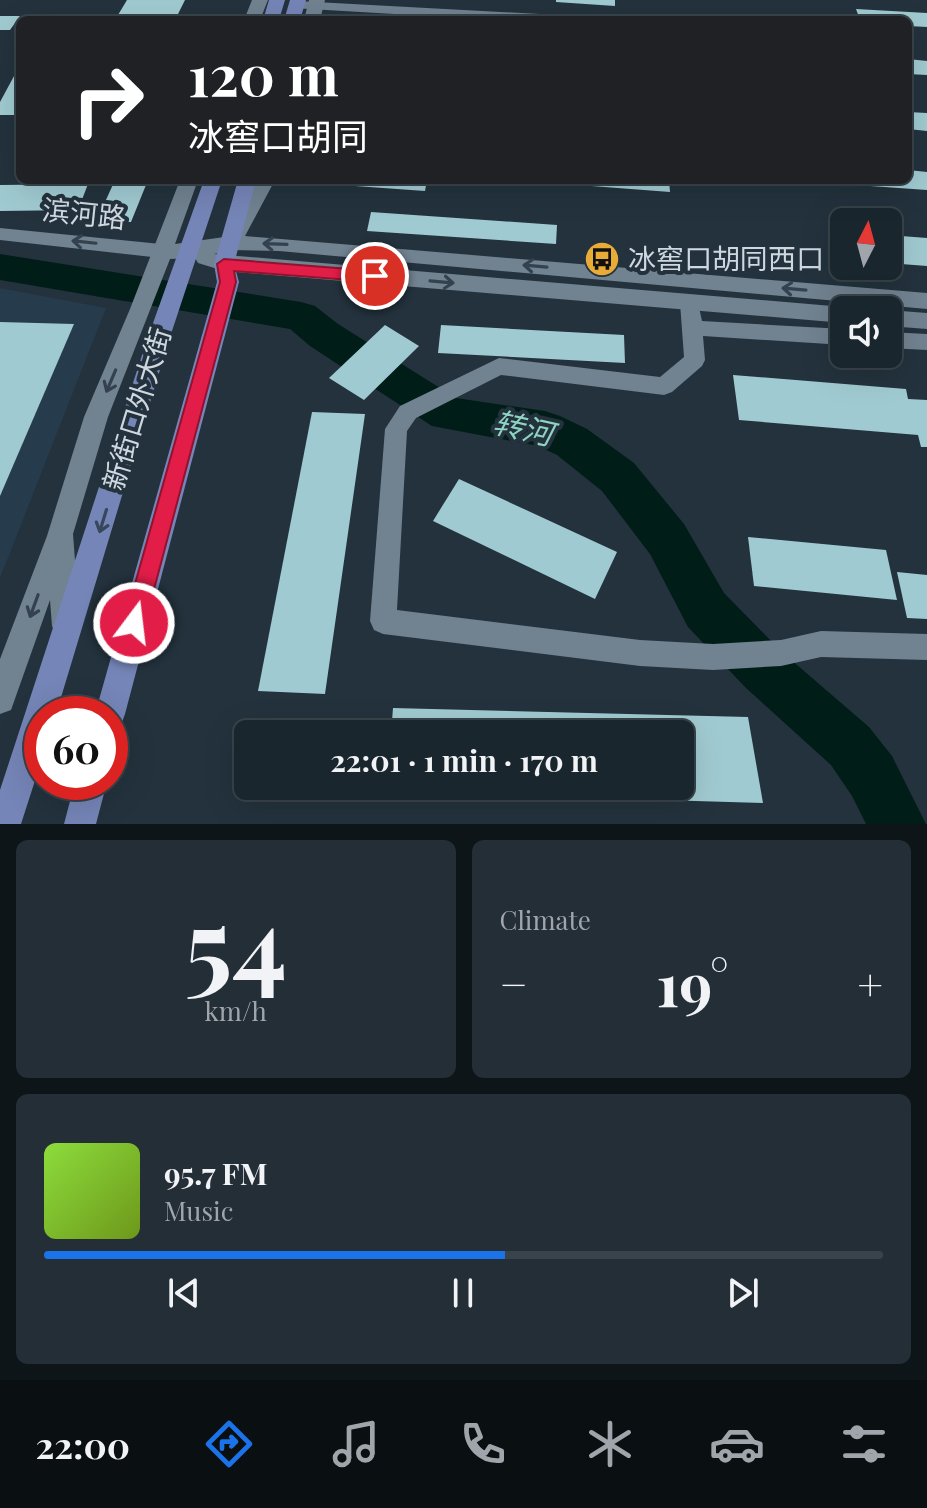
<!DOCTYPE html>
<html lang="en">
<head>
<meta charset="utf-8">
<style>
	body { margin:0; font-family:"Playfair Display","Noto Sans SC",serif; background:#232e36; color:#f1f3f6; height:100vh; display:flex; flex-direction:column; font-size:30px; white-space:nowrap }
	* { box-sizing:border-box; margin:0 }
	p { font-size:26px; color:#9fa5aa }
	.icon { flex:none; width:44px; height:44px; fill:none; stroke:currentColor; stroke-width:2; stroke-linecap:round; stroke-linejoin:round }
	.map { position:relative; height:824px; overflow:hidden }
	.side { display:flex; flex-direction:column; gap:16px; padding:16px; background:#0e1519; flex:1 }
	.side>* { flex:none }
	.guide { position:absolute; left:16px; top:16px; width:896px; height:168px; border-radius:12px; box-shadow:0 8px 32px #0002,0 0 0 2px #38434a; background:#202124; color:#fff; overflow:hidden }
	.needle { width:52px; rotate:6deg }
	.tools { position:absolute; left:830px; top:208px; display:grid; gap:16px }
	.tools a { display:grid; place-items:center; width:72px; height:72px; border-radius:12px; background:#1a262e; box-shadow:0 8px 32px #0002,0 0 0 2px #38434a; font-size:40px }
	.speed { position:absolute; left:24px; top:696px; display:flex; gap:16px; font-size:40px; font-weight:700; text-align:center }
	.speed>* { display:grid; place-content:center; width:104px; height:104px; border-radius:50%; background:#1a262e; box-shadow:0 8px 32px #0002,0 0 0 2px #38434a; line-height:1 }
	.speed .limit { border:12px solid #d22; background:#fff; color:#111 }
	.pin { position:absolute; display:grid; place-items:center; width:68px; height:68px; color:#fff; margin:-34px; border:4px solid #fff; border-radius:50%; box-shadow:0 2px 8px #0007 }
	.me { position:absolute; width:88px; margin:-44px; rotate:15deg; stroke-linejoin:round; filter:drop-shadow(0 0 6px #0008) }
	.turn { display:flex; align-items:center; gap:28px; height:168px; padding:0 40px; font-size:36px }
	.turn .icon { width:104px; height:104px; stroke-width:2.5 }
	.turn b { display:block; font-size:56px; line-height:68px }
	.big { font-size:60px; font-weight:700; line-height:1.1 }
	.side .tile { flex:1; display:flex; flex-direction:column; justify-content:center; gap:12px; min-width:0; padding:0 28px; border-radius:12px; background:#232e36 }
	.side .dial { align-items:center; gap:0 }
	.dial b { font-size:104px; line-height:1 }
	.song { display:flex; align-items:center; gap:24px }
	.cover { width:96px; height:96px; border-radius:12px; background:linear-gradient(135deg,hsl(90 70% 55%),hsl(80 70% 35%)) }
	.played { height:8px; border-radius:4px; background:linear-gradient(90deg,#1a73e8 55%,#38434a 55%) }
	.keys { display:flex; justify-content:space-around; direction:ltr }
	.heat { display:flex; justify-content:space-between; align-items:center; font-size:44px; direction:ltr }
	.side .tiles { flex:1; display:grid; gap:16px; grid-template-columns:1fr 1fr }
	.tile:last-child { grid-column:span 2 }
	.trip { position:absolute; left:234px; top:720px; width:460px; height:80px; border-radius:12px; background:#1a262e; box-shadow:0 8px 32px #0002,0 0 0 2px #38434a; font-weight:700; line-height:80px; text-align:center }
	.menu { display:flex; height:128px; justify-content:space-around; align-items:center; background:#0a0f12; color:#9fa5aa }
	.menu .icon { width:56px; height:56px }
	.menu .on { color:#1a73e8 }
	.menu b { font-size:36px; color:#f1f3f6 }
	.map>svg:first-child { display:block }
</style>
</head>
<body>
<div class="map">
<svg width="927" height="824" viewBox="0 0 927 824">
	<rect width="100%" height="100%" fill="#23323d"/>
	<polygon fill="#263b4b" points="0,288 106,308 0,578"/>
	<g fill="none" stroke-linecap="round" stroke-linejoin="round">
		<polygon fill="#011d17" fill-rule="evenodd" points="0,254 301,302 315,306 338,324 456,398 545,411 560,416 587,429 634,463 684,524 724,593 782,652 869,727 892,756 926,824 866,824 852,796 831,765 746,688 688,627 650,554 602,491 557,455 538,446 432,426 310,346 290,329 0,280"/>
	</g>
	<g fill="#a0cad1">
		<polygon points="127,0 185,0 175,20 115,20"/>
		<polygon points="556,0 615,0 615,6 556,2"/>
		<polygon points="856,9 927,13 927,27 908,26 908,20 860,20"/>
		<polygon points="0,16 20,16 10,30 0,30"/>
		<polygon points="908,59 927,61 927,75 908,74"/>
		<polygon points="20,65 20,115 0,115 0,102"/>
		<polygon points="908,112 927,113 927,131 908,129"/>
		<polygon points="908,170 927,172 927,190 842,184 841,180 908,180"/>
		<polygon points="115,180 148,180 131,222 96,222"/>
		<polygon points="342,180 427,180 425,191 341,185"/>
		<polygon points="539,180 669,180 670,192 539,182"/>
		<polygon points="88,184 78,210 0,211 0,185"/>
		<polygon points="371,212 557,225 556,244 367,231"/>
		<polygon points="888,235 927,238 927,266 888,263"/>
		<polygon points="0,322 74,324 0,496"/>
		<polygon points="385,325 419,346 364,400 329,378"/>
		<polygon points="441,325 624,335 625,363 438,353"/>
		<polygon points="733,375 906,389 908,399 927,400 927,447 921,447 918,435 739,420"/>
		<polygon points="312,412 365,414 325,694 258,691"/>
		<polygon points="459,479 617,552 595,599 433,521"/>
		<polygon points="748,537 886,550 897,600 754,586"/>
		<polygon points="897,572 927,575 927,619 907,618"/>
		<polygon points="393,708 748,717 763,803 386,792 387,786 680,786 680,734 391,734"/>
		<polygon points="312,786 341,786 322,801"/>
	</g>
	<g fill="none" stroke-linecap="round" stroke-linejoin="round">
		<g fill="#718290" fill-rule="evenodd">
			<polygon points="297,1 576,16 583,20 497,20 292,8 290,5"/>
			<polygon points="0,228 161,244 170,251 161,258 0,240"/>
			<polygon points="690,296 697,298 702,321 844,329 844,345 703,336 705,360 702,366 672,392 664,395 501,375 416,418 407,431 397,610 640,640 713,644 781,640 821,631 927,634 927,660 821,657 781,666 713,670 640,666 383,634 374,630 370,621 385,429 400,406 499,358 660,377 684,357 680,303 683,298"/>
			<polygon points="888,332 927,334 927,350 888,348"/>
		</g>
		<g fill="#718290" fill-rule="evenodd">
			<polygon points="252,0 268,0 260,20 244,20"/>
			<polygon points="309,0 325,0 320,20 304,20"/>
			<polygon points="180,180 198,180 175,244 224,237 257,180 275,180 245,236 927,293 927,309 279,251 231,250 214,254 844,307 852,310 844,310 844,323 224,271 198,263 195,258 170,259 108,417 73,534 80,626 76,636 66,640 56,636 52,626 50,600 11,710 0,714 0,659 47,536 84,417 130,309"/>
			<polygon points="887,310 888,310 927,313 927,329 888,326"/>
		</g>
		<g fill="#7585b7" fill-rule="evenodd">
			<polygon points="269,0 285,0 279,20 263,20"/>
			<polygon points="290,0 306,0 300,20 284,20"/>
			<polygon points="204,180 222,180 169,340 56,714 42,714 42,759 21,824 0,824 0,790 147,340"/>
			<polygon points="238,180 256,180 234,264 239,282 125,714 121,725 110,729 110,714 95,714 217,282 214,264"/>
			<polygon points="75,782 107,782 96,824 64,824"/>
		</g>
	</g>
	<defs><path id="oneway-shaft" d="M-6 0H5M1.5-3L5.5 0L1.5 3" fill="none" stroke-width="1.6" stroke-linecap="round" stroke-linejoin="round" transform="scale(2)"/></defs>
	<g stroke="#33424e">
		<use href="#oneway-shaft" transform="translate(84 242) rotate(-174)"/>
		<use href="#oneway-shaft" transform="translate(275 244) rotate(-178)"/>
		<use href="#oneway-shaft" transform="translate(535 266) rotate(-175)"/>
		<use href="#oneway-shaft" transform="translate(442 282) rotate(5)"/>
		<use href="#oneway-shaft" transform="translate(794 289) rotate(-175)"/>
		<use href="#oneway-shaft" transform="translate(111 381) rotate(113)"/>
		<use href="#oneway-shaft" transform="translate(34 606) rotate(110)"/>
	</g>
	<use stroke="#38475c" href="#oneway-shaft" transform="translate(103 521) rotate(107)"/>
	<polygon fill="#e11d48" stroke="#92132f" stroke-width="2" points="224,259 375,271 383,276 375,282 234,271 236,282 145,623 142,630 134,633 127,630 124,623 220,282 217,264"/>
	<defs>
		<g id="bus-disc" transform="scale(1.8)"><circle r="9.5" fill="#e9ab38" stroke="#23323d"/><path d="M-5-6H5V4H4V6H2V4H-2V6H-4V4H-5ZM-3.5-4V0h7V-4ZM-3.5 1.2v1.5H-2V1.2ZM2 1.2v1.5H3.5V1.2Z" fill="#111"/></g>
	</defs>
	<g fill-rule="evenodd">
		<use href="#bus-disc" x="602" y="259"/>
	</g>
	<g text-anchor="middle" stroke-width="8" stroke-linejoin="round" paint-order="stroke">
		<g font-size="28" fill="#cfd8e0" stroke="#23323d">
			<text transform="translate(84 214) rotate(6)" y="10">滨河路</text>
			<text transform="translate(137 409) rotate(-73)" y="10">新街口外大街</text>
		</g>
		<g font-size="28" fill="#cfd8e0" stroke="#23323d" text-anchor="start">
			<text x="628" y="269">冰窖口胡同西口</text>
		</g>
		<g font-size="30" font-style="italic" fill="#8ed4c2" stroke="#23323d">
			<text transform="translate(523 429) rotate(13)" y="10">转河</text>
		</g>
	</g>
</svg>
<div class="tools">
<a><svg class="needle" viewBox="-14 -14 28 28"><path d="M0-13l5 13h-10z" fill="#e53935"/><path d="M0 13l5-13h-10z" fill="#9fa5aa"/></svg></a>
<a><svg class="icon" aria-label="sound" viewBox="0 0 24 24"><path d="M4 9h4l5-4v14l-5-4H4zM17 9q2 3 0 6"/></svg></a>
</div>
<div class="speed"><div class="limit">60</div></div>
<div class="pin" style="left:375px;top:276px;background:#d93025"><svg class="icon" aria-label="arrive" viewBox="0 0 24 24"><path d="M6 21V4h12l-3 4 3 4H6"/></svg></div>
<svg class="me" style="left:134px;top:623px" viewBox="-20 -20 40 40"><circle r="17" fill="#e11d48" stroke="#fff" stroke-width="3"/><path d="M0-11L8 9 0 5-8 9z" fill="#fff"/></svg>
<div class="trip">22:01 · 1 min · 170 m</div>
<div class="guide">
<div class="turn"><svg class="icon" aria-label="right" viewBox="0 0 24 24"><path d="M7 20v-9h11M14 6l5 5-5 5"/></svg><div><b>120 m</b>冰窖口胡同</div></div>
</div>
</div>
<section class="side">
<div class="tiles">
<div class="tile dial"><b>54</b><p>km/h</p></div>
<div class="tile"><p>Climate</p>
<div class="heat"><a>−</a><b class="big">19°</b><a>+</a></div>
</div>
<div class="tile">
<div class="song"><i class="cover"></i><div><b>95.7 FM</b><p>Music</p></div></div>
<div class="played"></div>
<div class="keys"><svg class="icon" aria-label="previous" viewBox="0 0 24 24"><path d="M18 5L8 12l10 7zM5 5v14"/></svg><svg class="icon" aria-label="pause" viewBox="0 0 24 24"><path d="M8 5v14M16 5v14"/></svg><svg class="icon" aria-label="next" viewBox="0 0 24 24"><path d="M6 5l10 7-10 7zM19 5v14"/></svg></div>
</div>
</div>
</section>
<nav class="menu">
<b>22:00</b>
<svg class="icon on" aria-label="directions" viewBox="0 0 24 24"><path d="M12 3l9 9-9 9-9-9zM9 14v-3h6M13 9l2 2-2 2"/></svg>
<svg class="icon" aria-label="music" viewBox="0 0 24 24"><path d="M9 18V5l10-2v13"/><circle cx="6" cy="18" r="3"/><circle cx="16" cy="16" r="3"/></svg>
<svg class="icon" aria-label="phone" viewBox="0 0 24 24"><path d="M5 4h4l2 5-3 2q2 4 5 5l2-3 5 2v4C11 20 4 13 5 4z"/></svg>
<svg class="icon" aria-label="climate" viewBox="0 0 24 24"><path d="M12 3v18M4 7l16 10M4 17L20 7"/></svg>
<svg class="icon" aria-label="car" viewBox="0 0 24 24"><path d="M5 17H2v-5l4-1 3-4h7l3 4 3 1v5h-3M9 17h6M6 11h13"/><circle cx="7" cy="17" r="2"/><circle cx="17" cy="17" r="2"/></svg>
<svg class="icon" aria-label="filters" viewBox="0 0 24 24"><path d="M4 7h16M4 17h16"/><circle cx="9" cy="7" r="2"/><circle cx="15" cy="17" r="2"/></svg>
</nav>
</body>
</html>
